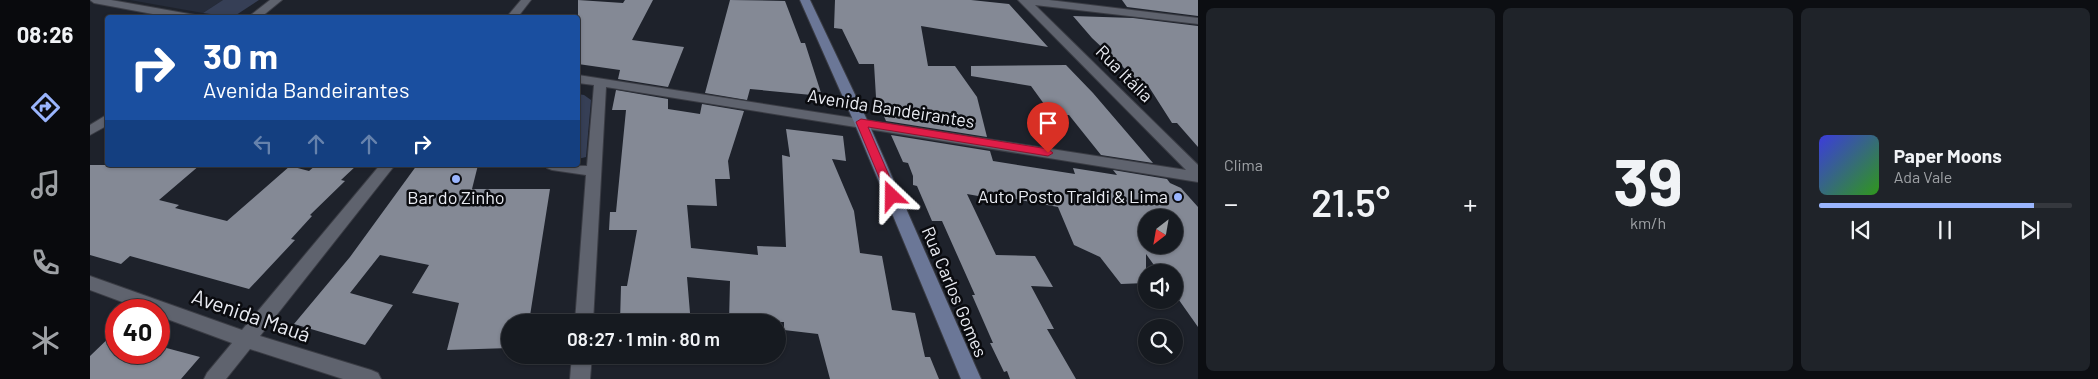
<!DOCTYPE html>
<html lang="pt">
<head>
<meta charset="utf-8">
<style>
	body { margin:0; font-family:Barlow,sans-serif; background:#1f2329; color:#f1f3f6; height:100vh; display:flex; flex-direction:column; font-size:19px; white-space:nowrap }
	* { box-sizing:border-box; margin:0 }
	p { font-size:16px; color:#9ea1a5 }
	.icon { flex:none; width:28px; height:28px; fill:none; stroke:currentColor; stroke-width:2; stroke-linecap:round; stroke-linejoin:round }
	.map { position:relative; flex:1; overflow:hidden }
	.panel { display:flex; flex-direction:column; gap:8px; padding:8px; background:#0c0e12; width:900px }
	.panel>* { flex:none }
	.banner { position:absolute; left:15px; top:15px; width:475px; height:152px; border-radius:5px; box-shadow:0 1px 4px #0004,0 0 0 1px #35383e; background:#1a4fa0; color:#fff; overflow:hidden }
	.needle { width:32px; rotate:211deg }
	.buttons { position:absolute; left:1048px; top:209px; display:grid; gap:10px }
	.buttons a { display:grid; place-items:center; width:45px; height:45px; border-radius:50%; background:#161a20; box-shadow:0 1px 4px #0004,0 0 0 1px #35383e; font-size:25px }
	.speed { position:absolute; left:15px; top:299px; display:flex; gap:10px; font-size:25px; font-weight:700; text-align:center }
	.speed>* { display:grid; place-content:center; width:65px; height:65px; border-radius:50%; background:#161a20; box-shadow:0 1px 4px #0004,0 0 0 1px #35383e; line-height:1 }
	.speed .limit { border:8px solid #d22; background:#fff; color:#111 }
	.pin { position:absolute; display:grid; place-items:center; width:42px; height:42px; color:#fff; margin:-51px -21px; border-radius:50% 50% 50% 0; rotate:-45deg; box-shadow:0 0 5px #0007 }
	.pin .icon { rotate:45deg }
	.me { position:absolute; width:55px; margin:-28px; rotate:337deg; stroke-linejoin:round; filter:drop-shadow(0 0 4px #0008) }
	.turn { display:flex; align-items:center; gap:18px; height:105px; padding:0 15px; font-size:22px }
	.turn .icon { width:65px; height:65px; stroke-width:2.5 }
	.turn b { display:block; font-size:35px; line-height:42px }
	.lanes { display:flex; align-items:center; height:48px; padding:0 15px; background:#0003; justify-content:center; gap:25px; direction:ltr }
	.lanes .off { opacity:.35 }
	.big { font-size:38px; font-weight:600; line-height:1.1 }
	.panel .card { flex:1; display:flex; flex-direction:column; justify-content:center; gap:8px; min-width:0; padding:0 18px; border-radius:8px; background:#1f2329 }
	.panel .dial { align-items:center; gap:0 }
	.dial b { font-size:65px; line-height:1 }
	.song { display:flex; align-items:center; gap:15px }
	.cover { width:60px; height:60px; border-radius:8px; background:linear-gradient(135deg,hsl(240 70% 55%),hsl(110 70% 35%)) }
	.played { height:5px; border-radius:2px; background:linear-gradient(90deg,#9ab5fd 85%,#35383e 85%) }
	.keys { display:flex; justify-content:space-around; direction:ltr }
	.heat { display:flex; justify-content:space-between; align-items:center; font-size:28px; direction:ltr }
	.panel .tiles { flex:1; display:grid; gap:8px; grid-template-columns:repeat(3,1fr) }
	.trip { position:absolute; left:411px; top:314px; width:285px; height:50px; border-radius:25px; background:#161a20; box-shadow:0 1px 4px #0004,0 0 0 1px #35383e; font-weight:600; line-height:50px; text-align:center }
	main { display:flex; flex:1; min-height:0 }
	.tabs { display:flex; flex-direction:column; width:90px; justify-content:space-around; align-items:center; background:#090a0d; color:#9ea1a5 }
	.tabs .icon { width:35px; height:35px }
	.tabs .selected { color:#9ab5fd }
	.tabs b { font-size:22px; color:#f1f3f6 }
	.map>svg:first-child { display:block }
</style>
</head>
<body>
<main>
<nav class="tabs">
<b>08:26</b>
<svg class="icon selected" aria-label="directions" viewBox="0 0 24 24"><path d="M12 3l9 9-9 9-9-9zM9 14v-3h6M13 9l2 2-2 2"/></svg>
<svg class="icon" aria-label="music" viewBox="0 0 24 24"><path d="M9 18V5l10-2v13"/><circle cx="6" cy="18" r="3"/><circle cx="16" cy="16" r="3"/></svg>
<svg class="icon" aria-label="phone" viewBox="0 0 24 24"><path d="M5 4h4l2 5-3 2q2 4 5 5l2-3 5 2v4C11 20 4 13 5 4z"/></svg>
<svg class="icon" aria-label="climate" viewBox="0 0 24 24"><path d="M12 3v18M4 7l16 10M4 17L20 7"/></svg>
</nav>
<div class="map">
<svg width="1108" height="379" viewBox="0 0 1108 379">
	<rect width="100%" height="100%" fill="#1e222b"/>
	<polygon fill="#262c3a" points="40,0 133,0 113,13"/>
	<g fill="#363f56">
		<polygon points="133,0 169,0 143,17 113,13"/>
		<polygon points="488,94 494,95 501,100 496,157 488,159"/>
	</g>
	<g fill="#848995" fill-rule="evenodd">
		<polygon points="488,0 533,3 535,0 563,0 542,40 594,47 578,87 528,79 530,70 488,64"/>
		<polygon points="640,0 695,1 711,43 715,43 732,96 660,89 657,100 615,93"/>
		<polygon points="745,0 881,0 919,4 958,47 831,26 838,66 865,66 887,97 897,137 796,121 793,114 787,114 784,64 769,64 752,29 744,28"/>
		<polygon points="1032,0 1108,0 1108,16 1037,7"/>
		<polygon points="983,16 1043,18 1108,26 1108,147 1087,123 1082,123 1059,87 1053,86 1002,38"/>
		<polygon points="976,65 1003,93 1063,163 1011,155 979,115 962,115 941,86 881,76 881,66"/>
		<polygon points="526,90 578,99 578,109 610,114 612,104 654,111 638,161 640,179 625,179 627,206 597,205 601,248 668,255 667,246 696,247 692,155 700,157 696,129 753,136 756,161 742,159 764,211 770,253 792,256 802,310 825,313 835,357 840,357 849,379 740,379 728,334 694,330 694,322 639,322 640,281 597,277 600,313 560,313 560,322 530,322 531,286 537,286 547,230 519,230 520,212 526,212 536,110 522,110"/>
		<path d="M801,135L900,151L903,161L985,174L983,168L1027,175L1023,170L1077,179L1080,183L1091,188L1108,207V327L1084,293V272H1069L1056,254V283L1031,284L1010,257L984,245L968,207L904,195L905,199L877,194L906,255L945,256L963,287L941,286L964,329H957L986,379H920L917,371L914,372L900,343H903L882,295H885L852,221H842L827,186L823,185V176L818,163L813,162ZM1056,218H1084V245H1056Z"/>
		<polygon points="0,165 110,165 69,200 89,205 85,208 137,221 200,166 219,171 226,165 267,165 251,180 255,181 220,215 222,216 201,239 205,240 159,289 40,256 31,264 0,255"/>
		<polygon points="327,165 388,165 382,189 460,189 439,322 420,322 420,348 357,350 369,303 322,293 339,265 290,255 260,293 303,305 275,345 204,324 260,257"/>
		<polygon points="26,331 26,352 69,352 69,346 110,357 91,379 0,379 0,356"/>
	</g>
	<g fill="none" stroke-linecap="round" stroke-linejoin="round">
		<g stroke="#3a3c44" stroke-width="2">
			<g id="street">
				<polygon points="0,0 21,0 105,15 110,18 84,18 4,3"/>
				<polygon points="180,0 192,0 170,18 157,18"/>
				<polygon points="431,0 441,0 427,18 416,18"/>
				<polygon points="928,0 959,0 1108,18 1108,24 945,5 1108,165 1108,182 516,87 503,322 485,322 496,175 462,170 457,168 455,165 497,166 504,85 488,83 488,75 1096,170"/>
				<polygon points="18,114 18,125 0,135 0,125"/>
				<polygon points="290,165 305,165 170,336 281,370 288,373 291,379 253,379 160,349 136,379 114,379 117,373 142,343 69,316 69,310 54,310 0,290 0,276 152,330"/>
				<polygon points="482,355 502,355 500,379 480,379"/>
			</g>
		</g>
		<g stroke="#3a3c44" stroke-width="2">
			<polygon id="secondary" points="710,0 720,0 778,122 891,379 871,379 764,122"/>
		</g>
		<use href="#street" fill="#5f636e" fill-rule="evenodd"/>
		<use href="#secondary" fill="#6b7797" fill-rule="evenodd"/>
	</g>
	<polygon fill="#e11d48" stroke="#92132f" points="771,119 958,149 963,153 958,156 778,127 808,196 802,200 797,196 766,122"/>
	<g fill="#9ab5fd" stroke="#0a0b0f" stroke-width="2">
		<circle cx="366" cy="179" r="5"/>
		<circle cx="1088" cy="197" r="5"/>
	</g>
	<g text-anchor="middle" stroke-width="5" stroke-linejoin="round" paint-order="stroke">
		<g font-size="18" fill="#e9ebf2" stroke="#0a0b0f">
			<text transform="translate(1034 74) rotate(45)" y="6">Rua Itália</text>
			<text transform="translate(801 109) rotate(9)" y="6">Avenida Bandeirantes</text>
			<text transform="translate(864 292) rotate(67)" y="6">Rua Carlos Gomes</text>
		</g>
		<g font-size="18" fill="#e9ebf2" stroke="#0a0b0f" text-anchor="end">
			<text x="1078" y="203">Auto Posto Traldi &amp; Lima</text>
			<text x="366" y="204" text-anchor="middle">Bar do Zinho</text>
		</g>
		<g font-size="21" fill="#e9ebf2" stroke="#0a0b0f">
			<text transform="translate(161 316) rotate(19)" y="7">Avenida Mauá</text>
		</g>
	</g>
</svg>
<div class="buttons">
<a><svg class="needle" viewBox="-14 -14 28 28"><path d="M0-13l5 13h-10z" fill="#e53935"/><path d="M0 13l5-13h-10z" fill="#9ea1a5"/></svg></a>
<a><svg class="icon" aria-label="sound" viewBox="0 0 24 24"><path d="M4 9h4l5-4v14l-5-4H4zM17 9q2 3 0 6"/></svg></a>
<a><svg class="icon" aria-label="search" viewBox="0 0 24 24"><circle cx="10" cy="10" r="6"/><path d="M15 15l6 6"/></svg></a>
</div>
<div class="speed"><div class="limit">40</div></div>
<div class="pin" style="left:958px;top:153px;background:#d93025"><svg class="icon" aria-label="arrive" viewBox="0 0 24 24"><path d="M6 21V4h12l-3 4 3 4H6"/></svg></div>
<svg class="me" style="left:802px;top:196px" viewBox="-20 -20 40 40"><path d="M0-17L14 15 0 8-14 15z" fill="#e11d48" stroke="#fff" stroke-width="4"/></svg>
<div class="trip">08:27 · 1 min · 80 m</div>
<div class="banner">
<div class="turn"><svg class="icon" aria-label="right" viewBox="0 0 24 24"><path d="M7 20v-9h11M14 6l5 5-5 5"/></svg><div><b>30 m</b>Avenida Bandeirantes</div></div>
<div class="lanes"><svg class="icon off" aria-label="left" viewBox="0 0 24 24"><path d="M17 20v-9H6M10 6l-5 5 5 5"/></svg><svg class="icon off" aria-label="ahead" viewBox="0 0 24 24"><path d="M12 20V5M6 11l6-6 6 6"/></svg><svg class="icon off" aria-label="ahead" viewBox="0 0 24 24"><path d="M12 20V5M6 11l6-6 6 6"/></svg><svg class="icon" aria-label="right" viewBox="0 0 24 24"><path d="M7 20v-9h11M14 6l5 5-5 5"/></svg></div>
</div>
</div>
<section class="panel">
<div class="tiles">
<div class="card"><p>Clima</p>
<div class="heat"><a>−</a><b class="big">21.5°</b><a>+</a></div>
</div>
<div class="card dial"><b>39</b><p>km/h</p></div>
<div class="card">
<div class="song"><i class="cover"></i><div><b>Paper Moons</b><p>Ada Vale</p></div></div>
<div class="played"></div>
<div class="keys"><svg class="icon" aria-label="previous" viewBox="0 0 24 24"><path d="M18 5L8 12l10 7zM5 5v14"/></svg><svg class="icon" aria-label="pause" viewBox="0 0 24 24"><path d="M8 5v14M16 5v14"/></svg><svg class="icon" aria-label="next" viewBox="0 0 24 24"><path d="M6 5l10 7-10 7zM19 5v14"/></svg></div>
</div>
</div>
</section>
</main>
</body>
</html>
